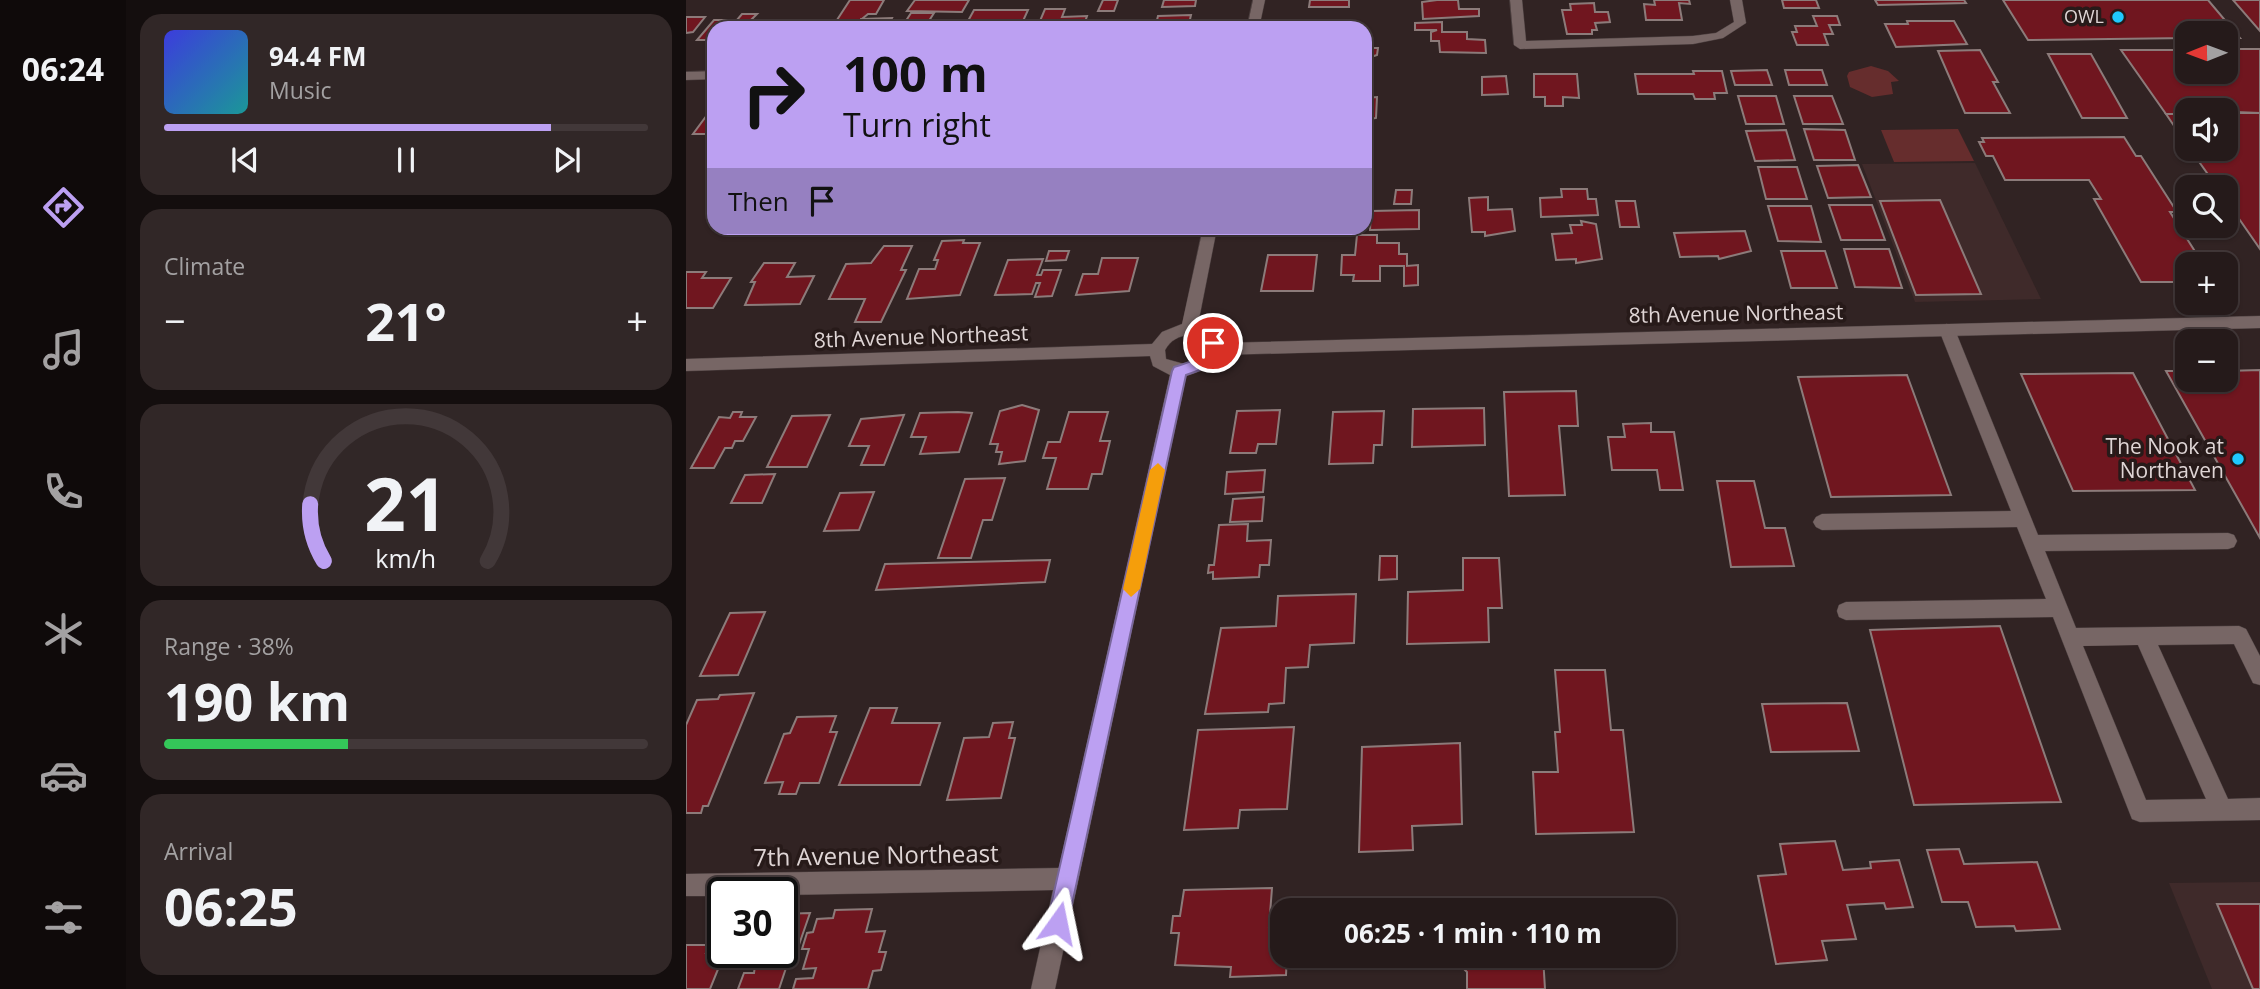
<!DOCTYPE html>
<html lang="en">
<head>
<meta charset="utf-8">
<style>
	body { margin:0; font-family:"Open Sans",sans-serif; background:#312727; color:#f1f3f6; height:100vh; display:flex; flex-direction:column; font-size:26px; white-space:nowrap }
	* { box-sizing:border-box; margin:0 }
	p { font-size:23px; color:#a3a1a2 }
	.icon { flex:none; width:38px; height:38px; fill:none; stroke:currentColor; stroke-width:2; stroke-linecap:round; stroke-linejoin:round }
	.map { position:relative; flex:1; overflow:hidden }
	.side { display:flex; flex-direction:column; gap:14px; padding:14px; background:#140e0e; width:560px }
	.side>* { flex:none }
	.top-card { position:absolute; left:21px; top:21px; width:665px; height:214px; border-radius:21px; box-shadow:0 2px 5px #0004,0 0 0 2px #423839; background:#bca0f2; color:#111; overflow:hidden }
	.needle { width:46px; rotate:269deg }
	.controls { position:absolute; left:1489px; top:21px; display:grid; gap:14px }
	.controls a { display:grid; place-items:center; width:63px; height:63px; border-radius:14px; background:#251a1a; box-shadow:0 2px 5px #0004,0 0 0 2px #423839; font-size:35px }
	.speed { position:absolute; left:21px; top:877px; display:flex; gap:14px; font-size:35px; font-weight:700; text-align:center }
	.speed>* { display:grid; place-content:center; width:91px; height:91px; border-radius:50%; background:#251a1a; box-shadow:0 2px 5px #0004,0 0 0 2px #423839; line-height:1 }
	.speed .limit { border:4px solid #111; border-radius:10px; background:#fff; color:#111 }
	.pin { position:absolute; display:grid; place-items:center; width:60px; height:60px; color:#fff; margin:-30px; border:4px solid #fff; border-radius:50%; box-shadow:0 2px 7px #0007 }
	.me { position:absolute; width:77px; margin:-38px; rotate:12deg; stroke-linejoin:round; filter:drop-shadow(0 0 5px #0008) }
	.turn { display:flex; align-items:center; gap:24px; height:147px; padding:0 21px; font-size:32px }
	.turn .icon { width:91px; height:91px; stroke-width:2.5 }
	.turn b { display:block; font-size:49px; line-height:60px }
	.then { display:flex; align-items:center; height:66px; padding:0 21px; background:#0003; gap:14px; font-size:26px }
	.big { font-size:52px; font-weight:700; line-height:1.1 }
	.side .widget { flex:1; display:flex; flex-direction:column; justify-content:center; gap:10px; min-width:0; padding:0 24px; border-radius:21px; background:#312727 }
	.side .dial { align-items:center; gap:0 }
	.dial svg { height:182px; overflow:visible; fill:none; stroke:#423839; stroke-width:7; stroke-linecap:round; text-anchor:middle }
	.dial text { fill:#f1f3f6; stroke:none }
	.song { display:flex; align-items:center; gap:21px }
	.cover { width:84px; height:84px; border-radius:10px; background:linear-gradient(135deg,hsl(240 70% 55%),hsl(180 70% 35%)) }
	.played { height:7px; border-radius:4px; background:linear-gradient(90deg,#bca0f2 80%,#423839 80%) }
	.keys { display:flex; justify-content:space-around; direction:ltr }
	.heat { display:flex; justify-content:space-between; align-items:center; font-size:38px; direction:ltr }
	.charge { height:10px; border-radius:5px; background:linear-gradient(90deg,#34c759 38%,#423839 0) }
	.trip { position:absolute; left:584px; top:898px; width:406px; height:70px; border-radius:21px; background:#251a1a; box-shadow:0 2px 5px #0004,0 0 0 2px #423839; font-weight:700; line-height:70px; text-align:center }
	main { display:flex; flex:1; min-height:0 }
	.dock { display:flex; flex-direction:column; width:126px; justify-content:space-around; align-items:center; background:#0f0a0a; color:#a3a1a2 }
	.dock .icon { width:49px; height:49px }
	.dock .on { color:#bca0f2 }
	.dock b { font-size:32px; color:#f1f3f6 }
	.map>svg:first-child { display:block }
</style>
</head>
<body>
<main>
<nav class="dock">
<b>06:24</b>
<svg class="icon on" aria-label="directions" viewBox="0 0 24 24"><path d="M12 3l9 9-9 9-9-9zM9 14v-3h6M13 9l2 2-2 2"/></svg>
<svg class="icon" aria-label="music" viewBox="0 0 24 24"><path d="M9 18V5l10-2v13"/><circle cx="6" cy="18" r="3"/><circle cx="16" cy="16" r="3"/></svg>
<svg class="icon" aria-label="phone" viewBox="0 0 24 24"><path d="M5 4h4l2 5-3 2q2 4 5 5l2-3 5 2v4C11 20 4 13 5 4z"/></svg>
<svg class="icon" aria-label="climate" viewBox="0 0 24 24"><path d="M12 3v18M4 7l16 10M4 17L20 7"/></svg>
<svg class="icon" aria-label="car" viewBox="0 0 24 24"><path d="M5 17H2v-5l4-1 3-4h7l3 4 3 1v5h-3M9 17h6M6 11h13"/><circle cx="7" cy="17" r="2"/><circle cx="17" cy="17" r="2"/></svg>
<svg class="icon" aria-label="filters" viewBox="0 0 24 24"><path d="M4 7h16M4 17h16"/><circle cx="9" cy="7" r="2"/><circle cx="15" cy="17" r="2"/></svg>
</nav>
<section class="side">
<div class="widget">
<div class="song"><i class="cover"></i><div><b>94.4 FM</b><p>Music</p></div></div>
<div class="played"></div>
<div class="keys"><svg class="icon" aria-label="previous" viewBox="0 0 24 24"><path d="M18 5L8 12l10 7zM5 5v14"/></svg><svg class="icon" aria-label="pause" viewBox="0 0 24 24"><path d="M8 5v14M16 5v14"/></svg><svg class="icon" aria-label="next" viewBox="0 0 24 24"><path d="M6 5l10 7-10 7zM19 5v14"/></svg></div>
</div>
<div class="widget"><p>Climate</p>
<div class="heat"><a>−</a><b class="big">21°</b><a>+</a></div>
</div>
<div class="widget dial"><svg viewBox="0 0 100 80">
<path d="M14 69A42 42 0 1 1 86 69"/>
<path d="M14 69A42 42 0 0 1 8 44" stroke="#bca0f2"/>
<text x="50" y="56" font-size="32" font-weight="700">21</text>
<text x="50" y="72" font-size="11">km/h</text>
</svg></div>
<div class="widget"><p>Range · 38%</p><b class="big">190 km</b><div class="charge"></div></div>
<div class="widget"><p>Arrival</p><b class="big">06:25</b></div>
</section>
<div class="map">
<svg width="1574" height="989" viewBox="0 0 1574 989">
	<rect width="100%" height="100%" fill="#312323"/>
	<g fill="#3f2a2a">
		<polygon points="1289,163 1355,299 1229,302 1176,164"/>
		<polygon points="1574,882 1574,989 1526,989 1483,883"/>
	</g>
	<g fill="#662d2d">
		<polygon points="1185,66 1202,71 1213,81 1205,82 1207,94 1186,97 1164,87 1161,76 1163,72"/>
		<polygon points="1272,129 1288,161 1208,162 1195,130"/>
	</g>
	<g fill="#70161f" stroke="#8c7b7a" stroke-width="2">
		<polygon points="164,0 198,0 190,14 182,14 171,23 149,23"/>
		<polygon points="229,0 283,0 276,12 221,11"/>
		<polygon points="417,0 432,0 428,11 412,11"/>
		<polygon points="478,0 510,0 509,6 476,7"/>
		<polygon points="624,0 663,0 663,7 623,7"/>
		<polygon points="751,0 772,0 773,9 793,9 793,16 737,19 736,2"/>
		<polygon points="968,0 1003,0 1004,4 993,3 996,20 960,20 958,4 969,5"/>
		<polygon points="1096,0 1130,0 1133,8 1098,8"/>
		<polygon points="1189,0 1278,0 1280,3 1192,5"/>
		<polygon points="1317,0 1522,0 1554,38 1540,38 1540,33 1502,33 1502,38 1342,40"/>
		<polygon points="1547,0 1574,0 1574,31"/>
		<polygon points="908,3 909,12 922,12 924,22 909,23 911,30 906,30 906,34 881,34 876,10 885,10 884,4"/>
		<polygon points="359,9 379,9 376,17 401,16 397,28 351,28"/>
		<polygon points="288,10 342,10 337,21 311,21 311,28 287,28 291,21 282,21"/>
		<polygon points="225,13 248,13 239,27 216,27"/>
		<polygon points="56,14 71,14 65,20 80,21 74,28 28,28 28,40 11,40 28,20 51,20"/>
		<polygon points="505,15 502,28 469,28 472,16"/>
		<polygon points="1127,16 1151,16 1154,25 1143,25 1147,34 1138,34 1142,45 1111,45 1106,32 1111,32 1109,26 1131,26"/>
		<polygon points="0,17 19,17 7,32 0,33"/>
		<polygon points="206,18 201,28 169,28 175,19"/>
		<polygon points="1221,21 1268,21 1281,44 1210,47 1199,24 1222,24"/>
		<polygon points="756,22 756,32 781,32 781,39 799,40 800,53 754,52 753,41 745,41 745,32 751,30 729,30 729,23"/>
		<polygon points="679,43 687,43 687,48 692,48 691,55 679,59"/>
		<polygon points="1540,49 1574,49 1574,113 1502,110 1502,114 1480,114 1435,50 1502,50 1502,72 1540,72"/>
		<polygon points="1294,50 1312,82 1307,82 1324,113 1279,113 1252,51"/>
		<polygon points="1362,54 1405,54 1441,118 1396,118"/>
		<polygon points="1081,70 1086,85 1049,85 1045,71"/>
		<polygon points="1099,70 1136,70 1141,85 1103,85"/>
		<polygon points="1007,71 1036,71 1041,93 1028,93 1029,99 1009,99 1007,94 952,94 949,74 1008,74"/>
		<polygon points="848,74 891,74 893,98 877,97 877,106 859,106 859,97 848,97"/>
		<polygon points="820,76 822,94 796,95 796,77"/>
		<polygon points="1052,96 1090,96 1098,124 1060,124"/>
		<polygon points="1108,96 1146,96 1157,124 1117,124"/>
		<polygon points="691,97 690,118 679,120 679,98"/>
		<polygon points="24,111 28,111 28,134 7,134"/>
		<polygon points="1540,113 1574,113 1574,249 1540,200 1540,187 1531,187 1504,149 1540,149"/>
		<polygon points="1480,114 1502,114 1502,145 1495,136"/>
		<polygon points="1118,129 1159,130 1169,160 1128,160"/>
		<polygon points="1100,130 1109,160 1069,161 1060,131"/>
		<polygon points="1438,137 1450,156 1455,156 1491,212 1484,212 1517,264 1502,264 1502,282 1455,282 1408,199 1415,199 1403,180 1319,180 1307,156 1300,156 1293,142 1298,142 1296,138"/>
		<polygon points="1172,165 1185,197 1142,198 1131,166"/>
		<polygon points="1072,167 1111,167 1121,199 1080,199"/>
		<polygon points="875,189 901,189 902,199 910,199 912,215 855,217 854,198 876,197"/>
		<polygon points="710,190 726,190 725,204 708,204"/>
		<polygon points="802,197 802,210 826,209 829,231 799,236 799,232 786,232 783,198"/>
		<polygon points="1254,200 1295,294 1230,295 1194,201"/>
		<polygon points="930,201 949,201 953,227 934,227"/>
		<polygon points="1143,205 1186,205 1199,240 1155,240"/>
		<polygon points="1082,206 1125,206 1135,242 1092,241"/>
		<polygon points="733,210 733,229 684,230 685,211"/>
		<polygon points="895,221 910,224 916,259 890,263 890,259 870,260 866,234 886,233 884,225 896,225"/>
		<polygon points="1059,231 1065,251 1033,259 1032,256 994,257 988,233"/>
		<polygon points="671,235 691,235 691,243 713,243 713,254 721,254 721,266 732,265 732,285 718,286 718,266 694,266 694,281 667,281 668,275 655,275 656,255 669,255"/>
		<polygon points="278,240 277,243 294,243 274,295 221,299 233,269 249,269 252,260 248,260 256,241"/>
		<polygon points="198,246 226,246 215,270 220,270 195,322 169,322 179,299 143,299 160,264 185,263"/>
		<polygon points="1158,249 1203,249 1216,288 1169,287"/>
		<polygon points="363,251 383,251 380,260 360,261"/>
		<polygon points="1095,251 1139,251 1151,288 1105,288"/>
		<polygon points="582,255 631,255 627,291 575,291"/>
		<polygon points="416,258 452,258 443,291 390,295 397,274 412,274"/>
		<polygon points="357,259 351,275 355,275 357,270 375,270 366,296 349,297 354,283 350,283 346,294 309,295 322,260"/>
		<polygon points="78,263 109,263 101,277 128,276 114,304 59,305 69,282 65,282"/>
		<polygon points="0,272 20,272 16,278 45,278 27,308 0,308"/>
		<polygon points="1574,370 1574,538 1480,371 1502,371 1502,380 1540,380 1540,371"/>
		<polygon points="1447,373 1509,490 1387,491 1335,374"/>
		<polygon points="1221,375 1265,495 1145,497 1112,377"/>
		<polygon points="890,391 892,426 873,426 879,495 823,496 818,392"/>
		<polygon points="336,405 353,410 339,461 313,464 316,452 310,452 312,444 304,444 314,411"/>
		<polygon points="798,408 799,445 726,447 727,409"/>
		<polygon points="594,410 590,444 572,444 570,453 544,453 551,411"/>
		<polygon points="698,411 696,445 688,445 687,463 643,464 647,412"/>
		<polygon points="47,412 56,412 54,417 70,417 57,441 49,441 46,448 39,448 28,468 5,468 33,417 44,418"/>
		<polygon points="272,412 286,413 273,452 234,454 240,437 225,437 234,413"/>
		<polygon points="383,412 422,412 414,441 424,441 416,474 406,474 402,489 361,489 370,458 357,458 362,442 374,442"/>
		<polygon points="144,415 121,467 81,467 106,416"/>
		<polygon points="218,415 198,465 175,465 183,446 163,446 175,419"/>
		<polygon points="965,423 965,432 988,432 997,490 974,490 971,470 926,470 922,437 939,437 937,424"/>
		<polygon points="579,470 577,492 539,494 541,472"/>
		<polygon points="89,474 76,503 45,503 59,475"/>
		<polygon points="319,478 306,520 297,520 285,558 252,558 279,479"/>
		<polygon points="1031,481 1068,481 1079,528 1099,528 1108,566 1045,567"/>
		<polygon points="188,492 173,530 138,531 154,493"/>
		<polygon points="578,497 576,521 544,522 547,499"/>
		<polygon points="562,524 561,541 585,540 583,565 574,565 573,577 527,579 527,572 522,573 523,565 528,565 533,525"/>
		<polygon points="694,556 711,556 711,579 693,580"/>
		<polygon points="777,558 813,558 816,608 802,608 803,642 721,644 722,592 777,590"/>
		<polygon points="364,560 359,582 190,590 199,564"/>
		<polygon points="670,594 668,643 624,645 622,667 600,668 598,703 583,704 582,712 519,714 535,628 590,626 592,596"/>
		<polygon points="79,612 52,675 14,676 44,613"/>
		<polygon points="1314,626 1375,802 1228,805 1184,630"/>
		<polygon points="869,670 919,670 925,730 937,730 948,832 850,834 847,772 872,772 869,732 874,732"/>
		<polygon points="68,693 22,806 17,806 15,813 0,813 0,725 11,700 32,699 34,695"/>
		<polygon points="1161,703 1173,751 1085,752 1076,704"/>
		<polygon points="184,708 211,708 206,723 254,723 234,785 153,785"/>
		<polygon points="150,716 144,732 151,732 133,783 114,783 110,794 93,794 97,782 79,783 98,734 104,733 111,717"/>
		<polygon points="327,722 323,738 329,738 315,798 261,800 278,738 303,737 307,723"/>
		<polygon points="608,727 601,809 554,810 552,828 498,830 512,730"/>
		<polygon points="774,743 776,824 726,826 727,850 673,852 676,747"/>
		<polygon points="1149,841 1157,870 1185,868 1184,862 1213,860 1227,907 1200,909 1198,903 1161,905 1170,939 1136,941 1141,960 1090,964 1072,876 1100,874 1094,844"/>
		<polygon points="1273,849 1278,864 1351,862 1374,929 1330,931 1328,926 1290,927 1282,902 1256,902 1241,850"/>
		<polygon points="586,888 583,927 597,927 597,956 601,956 600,975 544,977 545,967 489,965 493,933 485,933 487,916 494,916 498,890"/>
		<polygon points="854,901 855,910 726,910 726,903"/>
		<polygon points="1531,904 1574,904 1574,989 1567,989"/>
		<polygon points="186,909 180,932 199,931 193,952 200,952 195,970 187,971 182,989 107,989 110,979 127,978 130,968 117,969 123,949 116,949 121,933 127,932 131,919 147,918 149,910"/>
		<polygon points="124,913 107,962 102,962 93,989 52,989 58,973 68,973 71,952 96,952 96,914"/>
		<polygon points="0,945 23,945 20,953 39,952 24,989 0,989"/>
		<polygon points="726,956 857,956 859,989 781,989 781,972 773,964 726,965"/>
	</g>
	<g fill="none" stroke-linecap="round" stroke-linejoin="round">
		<g stroke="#4c4040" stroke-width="1">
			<path id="lane" d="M1261,324L1269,330L1352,535L1542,533L1548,535L1551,541L1548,547L1542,549L1359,551L1390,628L1553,626L1560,629L1574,656V685L1567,683L1548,644L1472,645L1542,799L1574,798V820L1454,822L1446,819L1367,617L1160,620L1153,617L1151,611L1153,605L1160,602L1360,599L1331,527L1136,530L1130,527L1127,522L1130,517L1136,514L1325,511L1253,330ZM1452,645L1520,799L1460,800L1397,646Z"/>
		</g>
		<g stroke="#4c4040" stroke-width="1">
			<g id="street">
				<polygon points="567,0 579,0 573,28 561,28"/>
				<polygon points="824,0 836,0 840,41 1007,36 1030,33 1048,22 1044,0 1056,0 1060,23 1037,38 1007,44 834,49 828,45"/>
				<polygon points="28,71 28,79 0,80 0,72"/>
				<path d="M517,228H531L512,324L526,330L535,343L1574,316V328L531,355L520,369L500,376L369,989H345L367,890L96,895L37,892V896H0V874L373,868L484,375L467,366L464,356L0,371V359L466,344L476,332L496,324ZM504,335L516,338L519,344L515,355L498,364L480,359L479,350C485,340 492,336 504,335Z"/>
			</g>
		</g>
		<use href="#lane" fill="#776665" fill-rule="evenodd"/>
		<use href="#street" fill="#776665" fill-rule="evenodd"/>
	</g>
	<path fill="#bca0f2" stroke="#7a689d" stroke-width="2" d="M527,338L534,343C530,364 519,369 500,375L382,923L379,930L372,934L364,930L361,923L486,371L488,367C510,360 513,361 522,340Z"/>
	<polygon fill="#f59e0b" points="472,463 479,470 454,589 445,597 437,589 464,470"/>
	<g fill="#1fc9fd" stroke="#271a19" stroke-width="2.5">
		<circle cx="1432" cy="17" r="7"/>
		<circle cx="1552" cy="459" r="7"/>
	</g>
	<g text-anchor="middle" stroke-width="7" stroke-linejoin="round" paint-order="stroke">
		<g font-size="18" fill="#dfd5d5" stroke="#271a19" text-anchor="end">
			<text x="1418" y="23">OWL</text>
		</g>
		<g font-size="21" fill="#dfd5d5" stroke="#271a19">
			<text transform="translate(1050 314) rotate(-1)" y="7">8th Avenue Northeast</text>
			<text transform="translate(235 337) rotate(-2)" y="7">8th Avenue Northeast</text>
		</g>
		<g font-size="21" fill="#dfd5d5" stroke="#271a19" text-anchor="end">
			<text x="1538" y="454">The Nook at<tspan x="1538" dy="24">Northaven</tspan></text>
		</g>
		<g font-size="24" fill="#dfd5d5" stroke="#271a19">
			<text transform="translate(190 856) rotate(-1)" y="8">7th Avenue Northeast</text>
		</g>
	</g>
</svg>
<div class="controls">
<a><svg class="needle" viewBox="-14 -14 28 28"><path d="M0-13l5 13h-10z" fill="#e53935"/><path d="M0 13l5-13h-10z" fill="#a3a1a2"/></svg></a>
<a><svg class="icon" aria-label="sound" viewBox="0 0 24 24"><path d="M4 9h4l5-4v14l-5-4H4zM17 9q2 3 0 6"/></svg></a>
<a><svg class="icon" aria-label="search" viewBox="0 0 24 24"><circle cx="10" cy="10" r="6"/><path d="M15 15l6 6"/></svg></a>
<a>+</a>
<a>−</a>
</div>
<div class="speed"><div class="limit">30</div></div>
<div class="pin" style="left:527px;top:343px;background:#d93025"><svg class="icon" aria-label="arrive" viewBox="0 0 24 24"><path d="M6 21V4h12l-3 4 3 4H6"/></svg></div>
<svg class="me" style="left:372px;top:923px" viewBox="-20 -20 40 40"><path d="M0-17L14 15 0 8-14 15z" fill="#bca0f2" stroke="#fff" stroke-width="4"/></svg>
<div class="trip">06:25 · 1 min · 110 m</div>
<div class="top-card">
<div class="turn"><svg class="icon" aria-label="right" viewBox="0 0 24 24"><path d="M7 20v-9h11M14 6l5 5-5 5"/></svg><div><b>100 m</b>Turn right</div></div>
<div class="then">Then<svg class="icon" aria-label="arrive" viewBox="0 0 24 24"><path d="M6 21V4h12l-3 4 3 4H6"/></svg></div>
</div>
</div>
</main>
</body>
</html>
